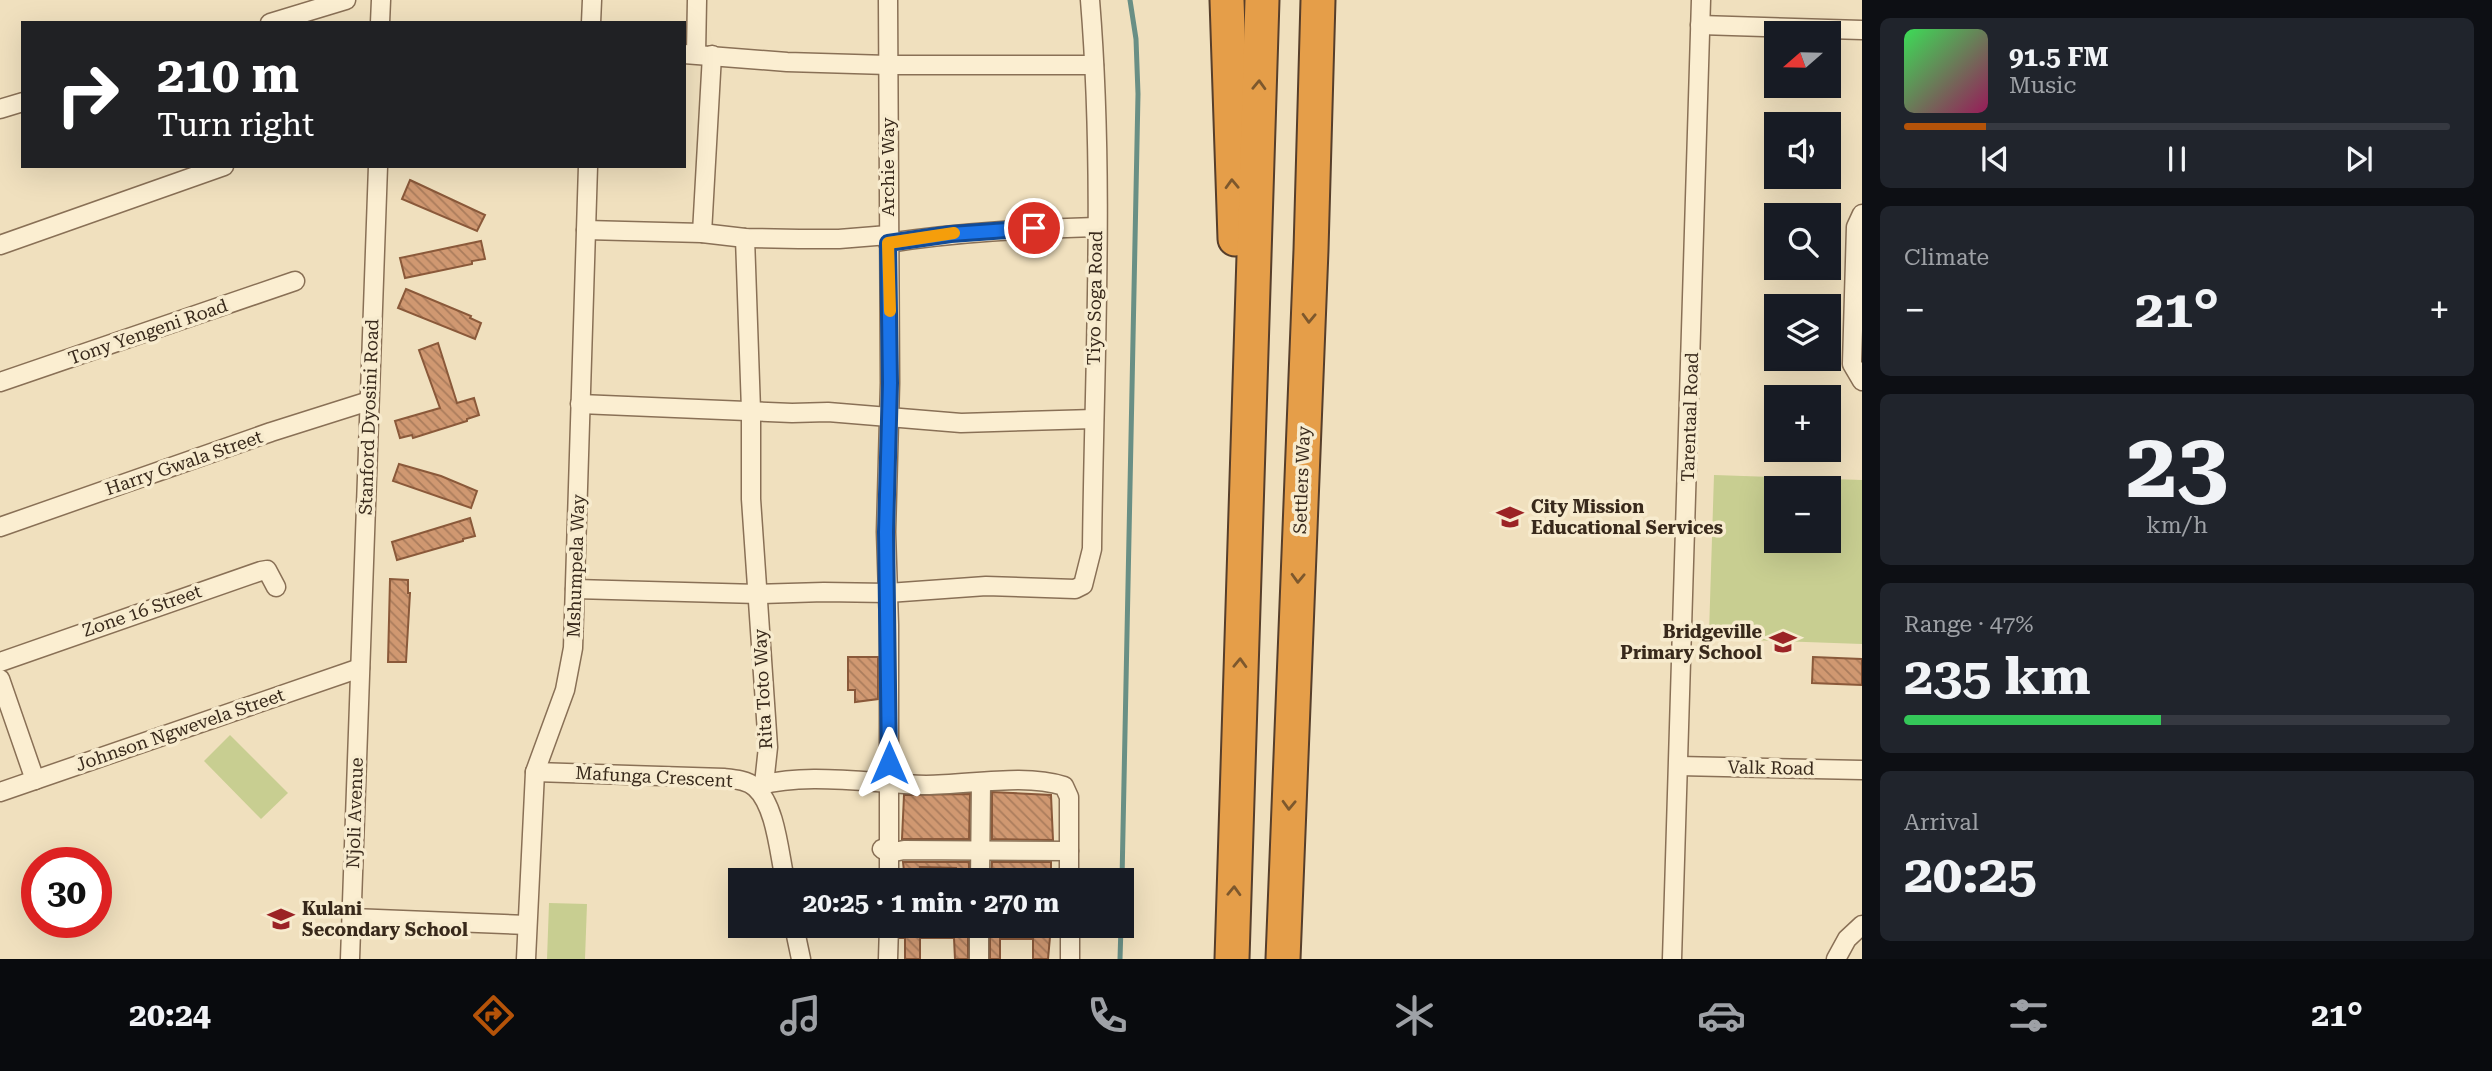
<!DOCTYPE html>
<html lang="en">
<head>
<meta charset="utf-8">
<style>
	body { margin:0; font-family:"Roboto Serif",serif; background:#20242c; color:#f1f3f6; height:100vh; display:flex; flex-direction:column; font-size:26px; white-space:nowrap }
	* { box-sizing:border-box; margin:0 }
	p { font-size:23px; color:#9ea1a6 }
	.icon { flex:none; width:38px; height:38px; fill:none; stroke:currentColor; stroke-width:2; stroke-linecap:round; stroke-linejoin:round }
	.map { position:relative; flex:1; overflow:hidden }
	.sheet { display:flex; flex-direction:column; gap:18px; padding:18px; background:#0d0f14; width:630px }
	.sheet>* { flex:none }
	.banner { position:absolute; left:21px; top:21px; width:665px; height:147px; border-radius:0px; box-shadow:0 7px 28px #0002; background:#202124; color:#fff; overflow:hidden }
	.needle { width:46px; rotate:250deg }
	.buttons { position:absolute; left:1764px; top:21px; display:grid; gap:14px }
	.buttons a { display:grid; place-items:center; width:77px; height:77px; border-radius:0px; background:#171b24; box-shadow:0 7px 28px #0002; font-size:35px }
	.speed { position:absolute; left:21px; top:847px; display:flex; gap:14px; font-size:35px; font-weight:700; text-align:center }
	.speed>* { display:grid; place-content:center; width:91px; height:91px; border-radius:50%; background:#171b24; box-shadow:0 7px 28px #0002; line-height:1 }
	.speed .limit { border:10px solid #d22; background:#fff; color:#111 }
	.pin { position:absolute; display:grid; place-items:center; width:60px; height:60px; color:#fff; margin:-30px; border:4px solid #fff; border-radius:50%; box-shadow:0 2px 7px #0007 }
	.me { position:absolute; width:77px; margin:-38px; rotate:0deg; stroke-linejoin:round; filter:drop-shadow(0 0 5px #0008) }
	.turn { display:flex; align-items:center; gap:24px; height:147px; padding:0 21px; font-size:32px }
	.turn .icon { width:91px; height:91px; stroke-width:2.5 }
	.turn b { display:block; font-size:49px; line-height:60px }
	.big { font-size:52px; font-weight:700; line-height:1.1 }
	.sheet .card { flex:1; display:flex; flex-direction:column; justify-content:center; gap:10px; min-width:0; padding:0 24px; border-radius:10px; background:#20242c }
	.sheet .dial { align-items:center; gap:0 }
	.dial b { font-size:91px; line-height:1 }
	.song { display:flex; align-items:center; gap:21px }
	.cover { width:84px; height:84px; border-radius:10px; background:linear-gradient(135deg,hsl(130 70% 55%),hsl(330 70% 35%)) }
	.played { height:7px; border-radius:4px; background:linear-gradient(90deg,#b45309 15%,#363941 15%) }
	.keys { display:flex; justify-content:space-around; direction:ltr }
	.heat { display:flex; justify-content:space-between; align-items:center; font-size:38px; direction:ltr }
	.charge { height:10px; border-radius:5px; background:linear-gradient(90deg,#34c759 47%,#363941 0) }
	.trip { position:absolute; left:728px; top:868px; width:406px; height:70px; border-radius:0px; background:#171b24; box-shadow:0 7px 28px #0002; font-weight:700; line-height:70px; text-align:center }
	.tabs { display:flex; height:112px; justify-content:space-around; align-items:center; background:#090b0e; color:#9ea1a6 }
	.tabs .icon { width:49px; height:49px }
	.tabs .on { color:#b45309 }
	.tabs b { font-size:32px; color:#f1f3f6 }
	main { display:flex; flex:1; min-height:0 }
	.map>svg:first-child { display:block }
</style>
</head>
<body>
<main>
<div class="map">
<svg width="1862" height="959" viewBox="0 0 1862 959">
	<defs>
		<pattern id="building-back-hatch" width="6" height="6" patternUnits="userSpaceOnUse" patternTransform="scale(1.75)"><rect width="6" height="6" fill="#d09871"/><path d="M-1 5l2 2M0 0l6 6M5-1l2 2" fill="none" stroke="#aa7c5c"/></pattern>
	</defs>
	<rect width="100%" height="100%" fill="#f0e0be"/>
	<g fill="#c8ce91" fill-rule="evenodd">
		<path d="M1714,475L1862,480V644L1748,640L1709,633ZM1776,488H1829V541H1776Z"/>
		<polygon points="230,735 288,793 261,819 204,761"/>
		<polygon points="549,903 587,904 585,959 547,959"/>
	</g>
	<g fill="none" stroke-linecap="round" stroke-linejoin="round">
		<g stroke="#698f85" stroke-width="5">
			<polyline points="1122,880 1138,94 1136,39 1130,0"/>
			<polyline points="1120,959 1121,926"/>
		</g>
	</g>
	<g fill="url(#building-back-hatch)" stroke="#8a593a" stroke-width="2">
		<polygon points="410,180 485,215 477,231 402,199"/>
		<polygon points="481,241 485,259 472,261 472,264 405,278 400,258"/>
		<polygon points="406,289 471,316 470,318 481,323 475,339 398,308"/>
		<polygon points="438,343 457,403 474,398 479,415 467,419 467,421 413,438 412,435 400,438 395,421 440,408 419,350"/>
		<polygon points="399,464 441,476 477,491 471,508 393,481"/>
		<polygon points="470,518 475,536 463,539 463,541 397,560 392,542"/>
		<polygon points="390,579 408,580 408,593 410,593 406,662 388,662"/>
		<polygon points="848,657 878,657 878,699 855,702 855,690 848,690"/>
		<polygon points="1813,657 1862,659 1862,685 1812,683"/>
		<polygon points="992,792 1051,795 1053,840 992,839"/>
		<polygon points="970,794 969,839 902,839 904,795"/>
		<polygon points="903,862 969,862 969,880 955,879 956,868 920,867 920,880 905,880"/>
		<polygon points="992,862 1051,862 1051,869 1048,869 1048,880 1035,880 1035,870 1000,869 1000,880 991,880"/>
		<polygon points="900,926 968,926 968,959 955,959 954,938 920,938 920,959 905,959 905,938 900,938"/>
		<polygon points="990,926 1051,926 1048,959 1033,959 1033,939 1000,939 1000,959 990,959"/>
	</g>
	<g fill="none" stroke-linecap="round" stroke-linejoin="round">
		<g stroke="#897056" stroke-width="21">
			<g id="minor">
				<polyline points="888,0 890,383 886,532 889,625 889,880"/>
				<polyline points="270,23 346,0"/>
				<polyline points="380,23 381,0"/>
				<polyline points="591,23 592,0"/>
				<polyline points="1700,25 1862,30"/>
				<polyline points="684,54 787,62 888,65 1094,65"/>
				<polyline points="696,54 697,0"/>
				<polyline points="0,109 23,102"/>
				<polyline points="1862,214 1856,227 1852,364 1862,381"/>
				<polyline points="586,230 702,233 745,238 799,239 839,239 888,235"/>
				<polyline points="702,233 712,55"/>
				<polyline points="745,238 751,410 751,499 768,747 764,784"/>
				<path d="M888,243C960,232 1024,229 1096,227"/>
				<polyline points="0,245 224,166"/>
				<polyline points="0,382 295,281"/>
				<polyline points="580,404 792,413 828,412 961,423 1094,419"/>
				<polyline points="0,527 271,432 369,401"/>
				<path d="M575,589L758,594L824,592L888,593L986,586L1075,589L1083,585L1092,549C1094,367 1105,182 1090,0"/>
				<polyline points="0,662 261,571 267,570 276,587"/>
				<polyline points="0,679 35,780"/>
				<polyline points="1679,766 1862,770"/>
				<path d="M535,772L724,778C734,779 747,780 755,787C776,806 779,853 785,880"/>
				<path d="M755,787C802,771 875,784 926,785C969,785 1024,773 1064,786L1069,797V880"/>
				<polyline points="0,792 360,668"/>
				<polyline points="882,849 889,853 904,850 1069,851"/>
				<polyline points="980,880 981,783"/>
				<polyline points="352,918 527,925"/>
				<polyline points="794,926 801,959"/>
				<polyline points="1070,926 1070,959"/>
				<polyline points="350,959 378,166"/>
				<polyline points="526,959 535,772 565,690 573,648 588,166"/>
				<polyline points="888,959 889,926"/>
				<polyline points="979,959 979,926"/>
				<polyline points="1672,959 1701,0"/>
				<polyline points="1836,959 1847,939 1862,925"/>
			</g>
		</g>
		<g stroke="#563e2b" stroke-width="37">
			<g id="motorway">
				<polyline points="1227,0 1235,239"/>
				<polyline points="1232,959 1262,0"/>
				<polyline points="1283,959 1311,250 1318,0"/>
			</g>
		</g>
		<use href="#minor" stroke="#fbeed1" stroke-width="18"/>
		<use href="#motorway" stroke="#e59e49" stroke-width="33"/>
	</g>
	<defs><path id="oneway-chevron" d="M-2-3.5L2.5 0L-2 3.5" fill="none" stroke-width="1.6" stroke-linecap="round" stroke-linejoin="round" transform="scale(1.75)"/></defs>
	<g stroke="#7d582d">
		<use href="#oneway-chevron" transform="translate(1259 85) rotate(-88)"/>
		<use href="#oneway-chevron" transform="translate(1232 184) rotate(-92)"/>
		<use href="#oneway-chevron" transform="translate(1309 318) rotate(92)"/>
		<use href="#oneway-chevron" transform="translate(1298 578) rotate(92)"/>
		<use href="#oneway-chevron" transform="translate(1240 663) rotate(-88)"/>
		<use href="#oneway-chevron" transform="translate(1289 805) rotate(92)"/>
		<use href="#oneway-chevron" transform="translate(1234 891) rotate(-88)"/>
	</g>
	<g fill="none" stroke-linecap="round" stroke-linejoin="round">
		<g stroke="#114b97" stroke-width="18">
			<polyline id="route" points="889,763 886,532 890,383 888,243 951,234 1034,228"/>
		</g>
		<use href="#route" stroke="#1a73e8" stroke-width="12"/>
		<polyline stroke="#f59e0b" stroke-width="12" points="890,311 888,243 954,233"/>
	</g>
	<defs>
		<g id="school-bare" transform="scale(2.1)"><path d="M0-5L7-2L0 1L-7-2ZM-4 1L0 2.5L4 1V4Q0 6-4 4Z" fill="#9b2325" stroke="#f7ebce" stroke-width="2.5" paint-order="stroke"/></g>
	</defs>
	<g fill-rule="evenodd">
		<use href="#school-bare" x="1510" y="517"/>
		<use href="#school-bare" x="1783" y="642"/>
		<use href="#school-bare" x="281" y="919"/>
	</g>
	<g text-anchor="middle" stroke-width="7" stroke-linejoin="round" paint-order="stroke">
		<g font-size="18" fill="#38291b" stroke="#f7ebce">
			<text transform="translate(888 167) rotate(-90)" y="6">Archie Way</text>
			<text transform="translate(1095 298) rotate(-89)" y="6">Tiyo Soga Road</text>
			<text transform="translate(148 332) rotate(-19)" y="6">Tony Yengeni Road</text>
			<text transform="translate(369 417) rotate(-88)" y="6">Stanford Dyosini Road</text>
			<text transform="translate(1690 417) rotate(-88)" y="6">Tarentaal Road</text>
			<text transform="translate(184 463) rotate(-19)" y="6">Harry Gwala Street</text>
			<text transform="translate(1302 480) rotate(-88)" y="6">Settlers Way</text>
			<text transform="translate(576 566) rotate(-88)" y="6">Mshumpela Way</text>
			<text transform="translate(142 611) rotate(-19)" y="6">Zone 16 Street</text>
			<text transform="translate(763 689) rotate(-93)" y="6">Rita Toto Way</text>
			<text transform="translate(180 730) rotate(-19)" y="6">Johnson Ngwevela Street</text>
			<text transform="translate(1771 768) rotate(1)" y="6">Valk Road</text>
			<text transform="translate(654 777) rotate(3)" y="6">Mafunga Crescent</text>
			<text transform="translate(355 813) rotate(-88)" y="6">Njoli Avenue</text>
		</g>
		<g font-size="18" font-weight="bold" fill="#38291b" stroke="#f7ebce" text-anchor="start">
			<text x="1531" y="513">City Mission<tspan x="1531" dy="21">Educational Services</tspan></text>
			<text x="1762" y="638" text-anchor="end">Bridgeville<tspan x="1762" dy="21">Primary School</tspan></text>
			<text x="302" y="915">Kulani<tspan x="302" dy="21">Secondary School</tspan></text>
		</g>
	</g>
</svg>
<div class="buttons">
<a><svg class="needle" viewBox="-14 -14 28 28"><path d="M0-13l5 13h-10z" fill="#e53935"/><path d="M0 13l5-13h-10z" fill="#9ea1a6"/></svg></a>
<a><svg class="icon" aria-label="sound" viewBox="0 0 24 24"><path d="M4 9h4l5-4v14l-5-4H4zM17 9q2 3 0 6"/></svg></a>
<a><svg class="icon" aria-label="search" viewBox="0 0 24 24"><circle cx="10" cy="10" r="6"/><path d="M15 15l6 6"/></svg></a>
<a><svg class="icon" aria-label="layers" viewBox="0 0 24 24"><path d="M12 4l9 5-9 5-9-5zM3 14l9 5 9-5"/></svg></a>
<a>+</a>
<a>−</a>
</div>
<div class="speed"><div class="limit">30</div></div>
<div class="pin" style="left:1034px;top:228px;background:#d93025"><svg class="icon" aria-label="arrive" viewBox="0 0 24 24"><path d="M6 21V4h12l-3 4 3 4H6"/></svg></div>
<svg class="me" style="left:889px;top:763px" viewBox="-20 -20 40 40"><path d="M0-17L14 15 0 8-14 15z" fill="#1a73e8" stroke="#fff" stroke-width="4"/></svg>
<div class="trip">20:25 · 1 min · 270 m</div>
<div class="banner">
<div class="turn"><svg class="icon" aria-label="right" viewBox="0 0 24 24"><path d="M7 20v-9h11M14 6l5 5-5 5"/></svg><div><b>210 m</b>Turn right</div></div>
</div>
</div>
<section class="sheet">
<div class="card">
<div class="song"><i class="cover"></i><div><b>91.5 FM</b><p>Music</p></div></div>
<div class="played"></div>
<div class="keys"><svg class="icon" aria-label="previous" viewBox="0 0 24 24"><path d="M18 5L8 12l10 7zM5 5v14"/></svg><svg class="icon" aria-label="pause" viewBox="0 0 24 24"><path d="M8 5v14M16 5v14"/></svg><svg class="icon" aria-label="next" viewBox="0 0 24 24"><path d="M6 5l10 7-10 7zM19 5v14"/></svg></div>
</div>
<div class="card"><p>Climate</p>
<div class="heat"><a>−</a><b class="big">21°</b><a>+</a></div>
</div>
<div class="card dial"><b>23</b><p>km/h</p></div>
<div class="card"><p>Range · 47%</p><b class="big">235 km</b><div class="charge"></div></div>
<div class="card"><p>Arrival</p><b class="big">20:25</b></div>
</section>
</main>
<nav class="tabs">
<b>20:24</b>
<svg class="icon on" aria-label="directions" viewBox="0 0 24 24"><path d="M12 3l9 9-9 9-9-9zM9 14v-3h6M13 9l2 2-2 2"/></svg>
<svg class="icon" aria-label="music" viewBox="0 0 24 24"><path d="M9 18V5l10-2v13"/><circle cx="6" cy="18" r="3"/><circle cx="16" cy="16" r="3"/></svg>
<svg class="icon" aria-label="phone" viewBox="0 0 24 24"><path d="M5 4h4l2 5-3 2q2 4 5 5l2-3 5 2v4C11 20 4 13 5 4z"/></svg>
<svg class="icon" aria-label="climate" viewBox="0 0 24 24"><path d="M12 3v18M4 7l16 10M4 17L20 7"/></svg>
<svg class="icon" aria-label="car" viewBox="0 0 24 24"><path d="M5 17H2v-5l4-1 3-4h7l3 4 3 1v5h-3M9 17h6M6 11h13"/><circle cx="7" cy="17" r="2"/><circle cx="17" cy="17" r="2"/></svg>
<svg class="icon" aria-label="filters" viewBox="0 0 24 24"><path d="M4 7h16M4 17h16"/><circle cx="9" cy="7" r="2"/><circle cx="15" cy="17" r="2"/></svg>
<b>21°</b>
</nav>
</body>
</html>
